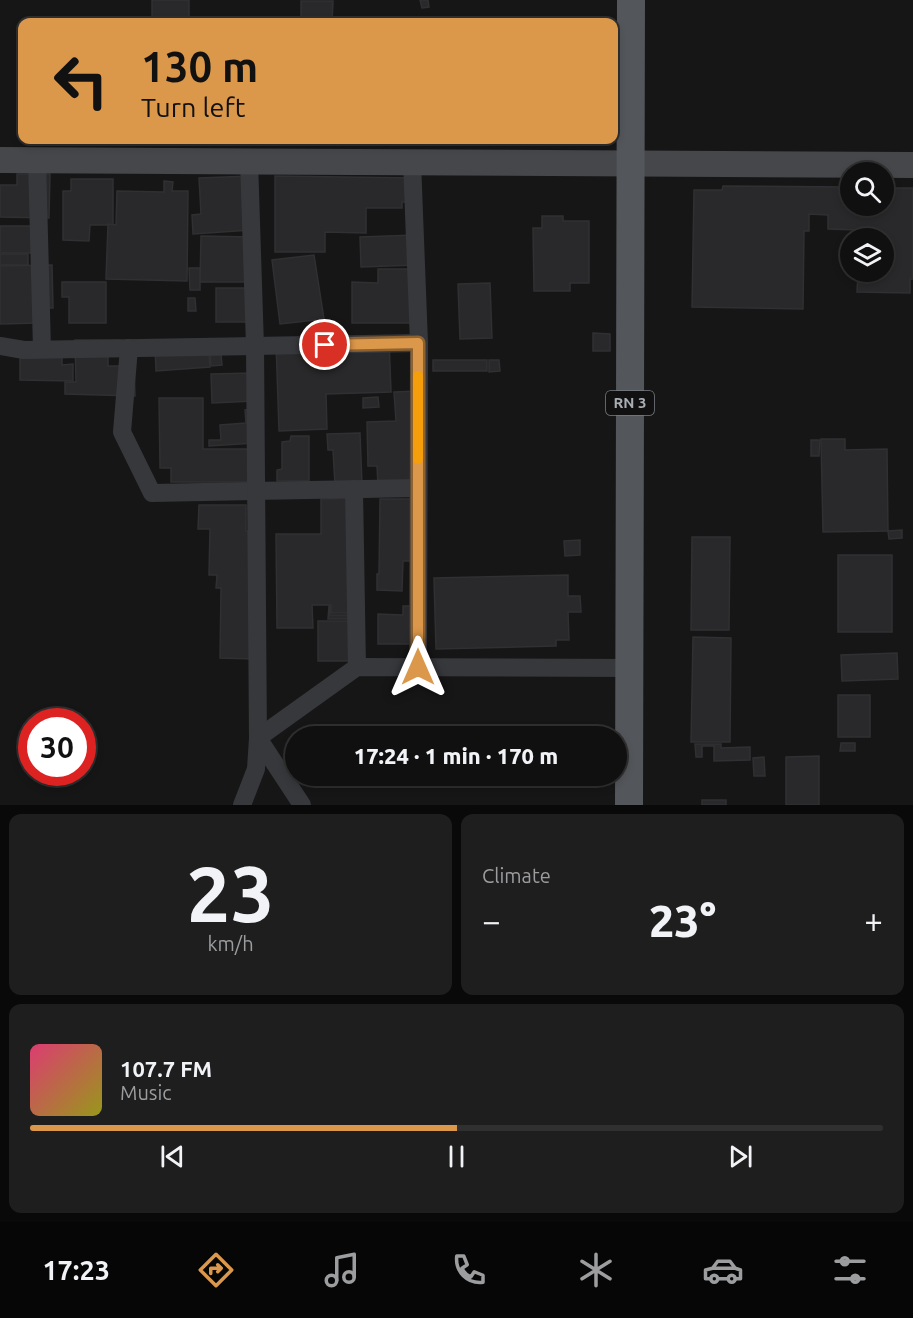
<!DOCTYPE html>
<html lang="en">
<head>
<meta charset="utf-8">
<style>
	body { margin:0; font-family:Ubuntu,sans-serif; background:#1e1e1f; color:#f1f3f6; height:100vh; display:flex; flex-direction:column; font-size:22px; white-space:nowrap }
	* { box-sizing:border-box; margin:0 }
	p { font-size:20px; color:#9c9d9f }
	.icon { flex:none; width:33px; height:33px; fill:none; stroke:currentColor; stroke-width:2; stroke-linecap:round; stroke-linejoin:round }
	.map { position:relative; height:805px; overflow:hidden }
	.panel { display:flex; flex-direction:column; gap:9px; padding:9px; background:#090909; flex:1 }
	.panel>* { flex:none }
	.top-card { position:absolute; left:18px; top:18px; width:600px; height:126px; border-radius:12px; box-shadow:0 3px 9px #0003,0 0 0 2px #303031; background:#db974a; color:#111; overflow:hidden }
	.buttons { position:absolute; left:840px; top:162px; display:grid; gap:12px }
	.buttons a { display:grid; place-items:center; width:54px; height:54px; border-radius:50%; background:#101011; box-shadow:0 3px 9px #0003,0 0 0 2px #303031; font-size:30px }
	.speed { position:absolute; left:18px; top:708px; display:flex; gap:12px; font-size:30px; font-weight:700; text-align:center }
	.speed>* { display:grid; place-content:center; width:78px; height:78px; border-radius:50%; background:#101011; box-shadow:0 3px 9px #0003,0 0 0 2px #303031; line-height:1 }
	.speed .limit { border:9px solid #d22; background:#fff; color:#111 }
	.pin { position:absolute; display:grid; place-items:center; width:51px; height:51px; color:#fff; margin:-26px; border:3px solid #fff; border-radius:50%; box-shadow:0 2px 6px #0007 }
	.me { position:absolute; width:66px; margin:-33px; rotate:0deg; stroke-linejoin:round; filter:drop-shadow(0 0 4px #0008) }
	.turn { display:flex; align-items:center; gap:21px; height:126px; padding:0 24px; font-size:27px }
	.turn .icon { width:78px; height:78px; stroke-width:2.5 }
	.turn b { display:block; font-size:42px; line-height:51px }
	.big { font-size:45px; font-weight:800; line-height:1.1 }
	.panel .widget { flex:1; display:flex; flex-direction:column; justify-content:center; gap:9px; min-width:0; padding:0 21px; border-radius:12px; background:#1e1e1f }
	.panel .dial { align-items:center; gap:0 }
	.dial b { font-size:78px; line-height:1 }
	.song { display:flex; align-items:center; gap:18px }
	.cover { width:72px; height:72px; border-radius:9px; background:linear-gradient(135deg,hsl(340 70% 55%),hsl(60 70% 35%)) }
	.played { height:6px; border-radius:3px; background:linear-gradient(90deg,#db974a 50%,#303031 50%) }
	.keys { display:flex; justify-content:space-around; direction:ltr }
	.heat { display:flex; justify-content:space-between; align-items:center; font-size:33px; direction:ltr }
	.panel .tiles { flex:1; display:grid; gap:9px; grid-template-columns:1fr 1fr }
	.widget:last-child { grid-column:span 2 }
	.trip { position:absolute; left:285px; top:726px; width:342px; height:60px; border-radius:30px; background:#101011; box-shadow:0 3px 9px #0003,0 0 0 2px #303031; font-weight:800; line-height:60px; text-align:center }
	.dock { display:flex; height:96px; justify-content:space-around; align-items:center; background:#060607; color:#9c9d9f }
	.dock .icon { width:42px; height:42px }
	.dock .selected { color:#db974a }
	.dock b { font-size:27px; color:#f1f3f6 }
	.map>svg:first-child { display:block }
</style>
</head>
<body>
<div class="map">
<svg width="913" height="805" viewBox="0 0 913 805">
	<rect width="100%" height="100%" fill="#161617"/>
	<g fill="#29292b" stroke="#303033" stroke-width="1.5">
		<rect x="152" y="0" width="37" height="22"/>
		<polygon points="420,0 428,0 429,7 422,8"/>
		<polygon points="301,1 333,1 332,22 301,22"/>
		<polygon points="17,174 50,174 49,218 0,217 0,185 17,185"/>
		<polygon points="250,176 251,230 193,234 192,215 201,214 199,178"/>
		<polygon points="275,176 413,178 413,202 402,202 402,208 366,208 366,233 325,232 325,252 275,252"/>
		<polygon points="71,179 113,179 113,225 90,225 89,241 63,240 63,191 71,191"/>
		<polygon points="164,181 173,182 172,191 188,191 187,281 106,279 108,224 116,225 117,191 164,192"/>
		<polygon points="723,186 850,187 850,206 884,206 884,188 913,188 913,279 910,279 910,293 857,292 858,272 884,272 884,238 858,238 859,230 828,229 828,215 809,214 809,231 804,231 803,309 692,307 694,190 722,190"/>
		<polygon points="542,216 563,216 563,221 589,221 589,283 570,283 570,291 534,291 533,228 542,228"/>
		<polygon points="0,226 34,226 38,253 0,253"/>
		<polygon points="415,235 416,265 361,267 360,237"/>
		<polygon points="201,236 251,237 244,282 200,282"/>
		<rect x="0" y="254" width="28" height="11"/>
		<polygon points="314,255 324,319 280,324 272,260"/>
		<polygon points="52,265 53,308 38,308 38,323 0,324 0,266"/>
		<polygon points="189,268 200,268 200,290 190,290"/>
		<polygon points="378,269 417,269 416,323 352,323 352,282 378,283"/>
		<polygon points="62,282 106,282 106,323 69,323 69,297 62,297"/>
		<polygon points="490,283 492,338 460,339 458,284"/>
		<rect x="216" y="288" width="35" height="34"/>
		<polygon points="188,298 195,298 196,311 188,311"/>
		<polygon points="593,333 610,334 610,351 593,351"/>
		<polygon points="389,339 391,392 326,394 327,429 279,431 276,342"/>
		<polygon points="75,340 119,340 108,349 108,366 134,366 135,396 65,394 65,382 76,382"/>
		<polygon points="208,342 210,367 156,371 155,346"/>
		<polygon points="20,345 62,345 62,365 73,364 73,381 20,380"/>
		<polygon points="210,353 221,353 222,365 211,366"/>
		<rect x="433" y="360" width="54" height="11"/>
		<polygon points="489,360 499,360 500,371 489,372"/>
		<polygon points="253,373 254,401 212,403 211,374"/>
		<polygon points="418,391 416,483 378,485 377,466 368,466 367,422 396,421 394,392"/>
		<polygon points="378,397 379,407 363,408 363,398"/>
		<polygon points="159,398 203,398 203,449 258,449 259,482 171,482 171,468 160,468"/>
		<polygon points="254,409 256,443 209,446 209,440 221,440 220,425 246,423 245,410"/>
		<polygon points="360,433 362,484 335,485 333,450 328,450 327,434"/>
		<polygon points="291,436 309,436 309,481 277,481 277,470 282,469 282,442 290,441"/>
		<polygon points="821,439 845,439 845,450 887,449 888,531 823,532"/>
		<polygon points="811,440 820,440 819,456 811,456"/>
		<polygon points="362,498 363,613 331,613 331,605 312,605 313,628 277,628 276,534 321,534 321,499"/>
		<polygon points="380,499 412,499 423,561 403,561 402,591 377,590 377,574 379,574"/>
		<polygon points="199,505 246,505 246,531 258,532 255,659 220,658 221,588 216,588 217,575 209,575 210,529 198,529"/>
		<polygon points="902,530 902,538 889,539 888,531"/>
		<polygon points="692,537 730,537 729,630 691,630"/>
		<polygon points="580,540 580,555 565,556 564,541"/>
		<rect x="838" y="555" width="54" height="77"/>
		<polygon points="568,575 568,596 580,596 581,612 568,612 569,640 556,640 556,646 436,649 434,578"/>
		<polygon points="329,606 330,606 330,615 361,615 361,619 328,619"/>
		<polygon points="403,606 415,606 414,644 378,644 378,614 403,615"/>
		<polygon points="318,621 361,621 362,661 318,661"/>
		<polygon points="693,637 731,638 730,742 691,742"/>
		<polygon points="897,653 898,679 842,681 841,655"/>
		<rect x="838" y="695" width="32" height="42"/>
		<polygon points="841,743 855,743 855,751 840,751"/>
		<polygon points="695,744 721,744 721,748 750,747 750,760 714,761 714,746 702,746 702,757 696,757"/>
		<polygon points="819,756 819,805 786,805 786,757"/>
		<polygon points="764,757 765,776 754,776 753,758"/>
		<rect x="702" y="800" width="24" height="5"/>
	</g>
	<g fill="none" stroke-linecap="round" stroke-linejoin="round">
		<g stroke="#37383c" stroke-width="18">
			<polyline points="37,160 42,349"/>
			<polyline points="412,161 419,343 418,667"/>
			<polyline points="0,346 24,350 419,343"/>
			<polyline points="129,348 122,432 152,493 418,488"/>
			<polyline points="354,489 357,667"/>
			<polyline points="242,805 256,769 258,738 255,346 249,160"/>
			<polyline points="302,805 258,738 357,667 629,668"/>
		</g>
		<polyline stroke="#45474b" stroke-width="26" points="0,160 913,165"/>
		<polyline stroke="#53565a" stroke-width="28" points="629,805 631,0"/>
	</g>
	<g fill="none" stroke-linecap="round" stroke-linejoin="round">
		<g stroke="#8e6230" stroke-width="15">
			<polyline id="route" points="325,345 418,343 418,667"/>
		</g>
		<use href="#route" stroke="#db974a" stroke-width="10"/>
		<polyline stroke="#f59e0b" stroke-width="10" points="418,459 418,376"/>
	</g>
	<g text-anchor="middle" stroke-width="6" stroke-linejoin="round" paint-order="stroke">
		<rect fill="#111112" stroke="#7b7f84" stroke-width="1.5" x="606" y="391" width="48" height="24" rx="4.5"/>
		<g font-size="15" font-weight="bold" fill="#a9aeb5">
			<text x="630" y="408">RN 3</text>
		</g>
	</g>
</svg>
<div class="buttons">
<a><svg class="icon" aria-label="search" viewBox="0 0 24 24"><circle cx="10" cy="10" r="6"/><path d="M15 15l6 6"/></svg></a>
<a><svg class="icon" aria-label="layers" viewBox="0 0 24 24"><path d="M12 4l9 5-9 5-9-5zM3 14l9 5 9-5"/></svg></a>
</div>
<div class="speed"><div class="limit">30</div></div>
<div class="pin" style="left:325px;top:345px;background:#d93025"><svg class="icon" aria-label="arrive" viewBox="0 0 24 24"><path d="M6 21V4h12l-3 4 3 4H6"/></svg></div>
<svg class="me" style="left:418px;top:667px" viewBox="-20 -20 40 40"><path d="M0-17L14 15 0 8-14 15z" fill="#db974a" stroke="#fff" stroke-width="4"/></svg>
<div class="trip">17:24 · 1 min · 170 m</div>
<div class="top-card">
<div class="turn"><svg class="icon" aria-label="left" viewBox="0 0 24 24"><path d="M17 20v-9H6M10 6l-5 5 5 5"/></svg><div><b>130 m</b>Turn left</div></div>
</div>
</div>
<section class="panel">
<div class="tiles">
<div class="widget dial"><b>23</b><p>km/h</p></div>
<div class="widget"><p>Climate</p>
<div class="heat"><a>−</a><b class="big">23°</b><a>+</a></div>
</div>
<div class="widget">
<div class="song"><i class="cover"></i><div><b>107.7 FM</b><p>Music</p></div></div>
<div class="played"></div>
<div class="keys"><svg class="icon" aria-label="previous" viewBox="0 0 24 24"><path d="M18 5L8 12l10 7zM5 5v14"/></svg><svg class="icon" aria-label="pause" viewBox="0 0 24 24"><path d="M8 5v14M16 5v14"/></svg><svg class="icon" aria-label="next" viewBox="0 0 24 24"><path d="M6 5l10 7-10 7zM19 5v14"/></svg></div>
</div>
</div>
</section>
<nav class="dock">
<b>17:23</b>
<svg class="icon selected" aria-label="directions" viewBox="0 0 24 24"><path d="M12 3l9 9-9 9-9-9zM9 14v-3h6M13 9l2 2-2 2"/></svg>
<svg class="icon" aria-label="music" viewBox="0 0 24 24"><path d="M9 18V5l10-2v13"/><circle cx="6" cy="18" r="3"/><circle cx="16" cy="16" r="3"/></svg>
<svg class="icon" aria-label="phone" viewBox="0 0 24 24"><path d="M5 4h4l2 5-3 2q2 4 5 5l2-3 5 2v4C11 20 4 13 5 4z"/></svg>
<svg class="icon" aria-label="climate" viewBox="0 0 24 24"><path d="M12 3v18M4 7l16 10M4 17L20 7"/></svg>
<svg class="icon" aria-label="car" viewBox="0 0 24 24"><path d="M5 17H2v-5l4-1 3-4h7l3 4 3 1v5h-3M9 17h6M6 11h13"/><circle cx="7" cy="17" r="2"/><circle cx="17" cy="17" r="2"/></svg>
<svg class="icon" aria-label="filters" viewBox="0 0 24 24"><path d="M4 7h16M4 17h16"/><circle cx="9" cy="7" r="2"/><circle cx="15" cy="17" r="2"/></svg>
</nav>
</body>
</html>
